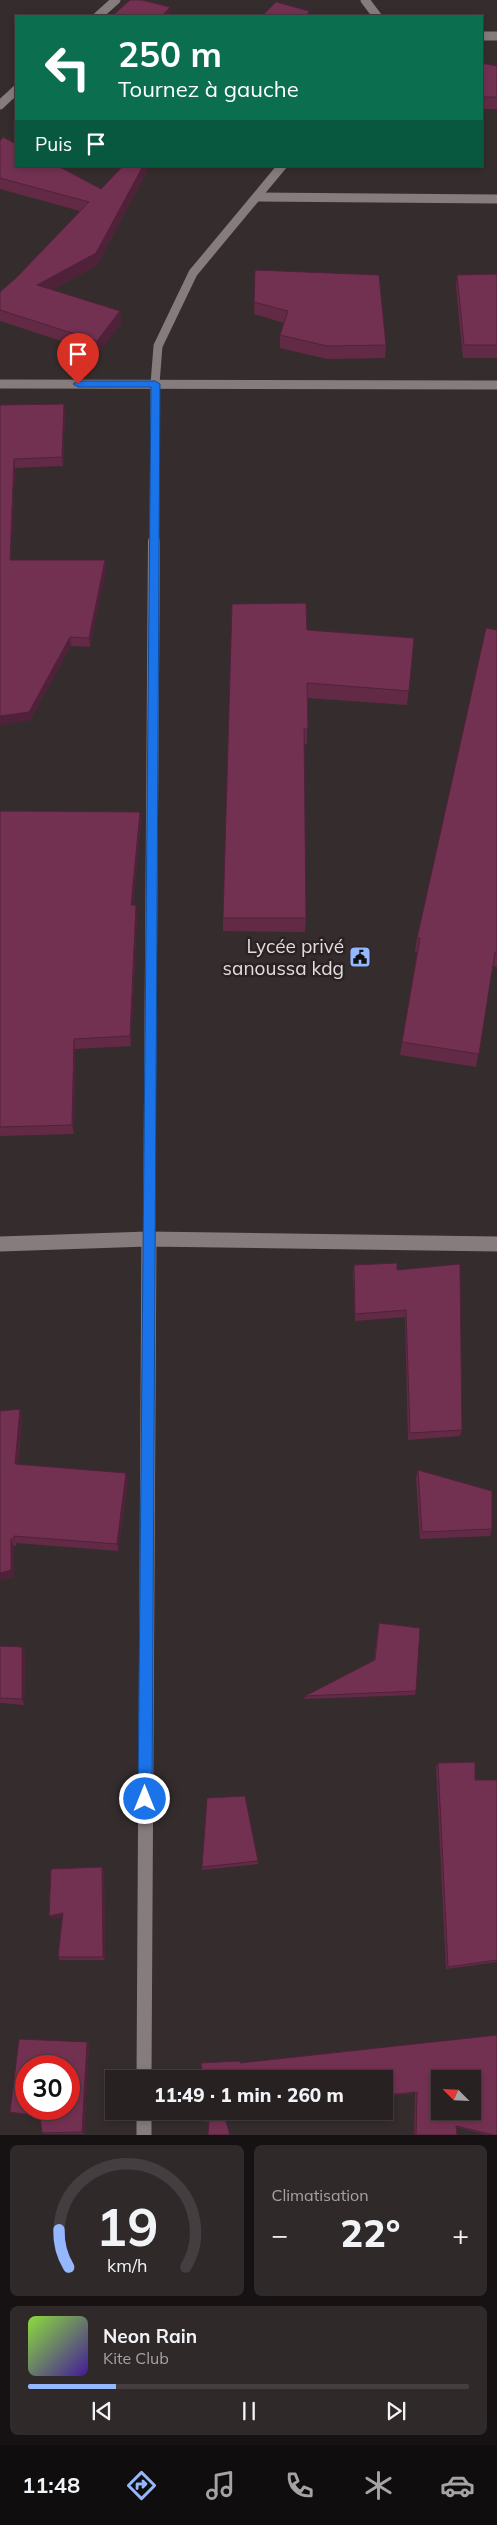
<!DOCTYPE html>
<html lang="fr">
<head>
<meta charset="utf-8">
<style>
	body { margin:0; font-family:Mulish,sans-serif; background:#30292a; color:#f1f3f6; height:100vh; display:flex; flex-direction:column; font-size:19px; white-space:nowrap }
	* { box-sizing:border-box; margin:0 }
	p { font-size:16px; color:#a5a3a5 }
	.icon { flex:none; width:28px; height:28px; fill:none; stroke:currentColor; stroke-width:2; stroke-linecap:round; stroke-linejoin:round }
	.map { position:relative; height:2135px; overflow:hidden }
	.panel { display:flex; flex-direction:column; gap:10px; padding:10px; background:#161213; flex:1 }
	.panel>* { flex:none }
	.top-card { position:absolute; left:15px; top:15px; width:468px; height:152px; border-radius:0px; box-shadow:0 2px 8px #0003,0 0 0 1px #443e40; background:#0b6e4f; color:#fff; overflow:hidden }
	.needle { width:32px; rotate:294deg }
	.tools { position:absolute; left:431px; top:2070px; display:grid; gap:10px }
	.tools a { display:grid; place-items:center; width:50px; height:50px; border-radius:0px; background:#282122; box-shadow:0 2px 8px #0003,0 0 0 1px #443e40; font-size:25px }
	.speed { position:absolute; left:15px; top:2055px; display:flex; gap:10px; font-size:25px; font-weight:700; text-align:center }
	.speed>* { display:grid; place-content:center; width:65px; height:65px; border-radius:50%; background:#282122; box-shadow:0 2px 8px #0003,0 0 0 1px #443e40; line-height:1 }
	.speed .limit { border:8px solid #d22; background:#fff; color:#111 }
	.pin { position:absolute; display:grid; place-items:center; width:42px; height:42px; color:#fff; margin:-51px -21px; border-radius:50% 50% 50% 0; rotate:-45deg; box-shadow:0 0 5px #0007 }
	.pin .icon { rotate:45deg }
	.me { position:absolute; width:55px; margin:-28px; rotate:0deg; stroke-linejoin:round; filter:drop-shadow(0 0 4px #0008) }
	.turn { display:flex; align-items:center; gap:18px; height:105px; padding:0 20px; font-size:22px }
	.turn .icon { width:65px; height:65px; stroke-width:2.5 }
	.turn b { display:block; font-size:35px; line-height:42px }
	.then { display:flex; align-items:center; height:48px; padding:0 20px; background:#0003; gap:10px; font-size:19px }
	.big { font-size:38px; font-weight:800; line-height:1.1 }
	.panel .card { flex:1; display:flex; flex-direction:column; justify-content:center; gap:8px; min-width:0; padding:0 18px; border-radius:8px; background:#30292a }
	.panel .dial { align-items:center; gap:0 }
	.dial svg { height:130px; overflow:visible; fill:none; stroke:#443e40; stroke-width:7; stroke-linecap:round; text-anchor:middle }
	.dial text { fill:#f1f3f6; stroke:none }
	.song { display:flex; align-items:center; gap:15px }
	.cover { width:60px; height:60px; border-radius:8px; background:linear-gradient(135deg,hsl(90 70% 55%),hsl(260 70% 35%)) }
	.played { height:5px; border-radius:2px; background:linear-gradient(90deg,#94b7fd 20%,#443e40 20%) }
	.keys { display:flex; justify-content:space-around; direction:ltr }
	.heat { display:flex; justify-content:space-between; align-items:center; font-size:28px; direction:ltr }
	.panel .tiles { flex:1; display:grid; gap:10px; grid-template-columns:1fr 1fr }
	.card:last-child { grid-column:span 2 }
	.trip { position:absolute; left:105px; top:2070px; width:288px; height:50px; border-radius:0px; background:#282122; box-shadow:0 2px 8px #0003,0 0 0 1px #443e40; font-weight:800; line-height:50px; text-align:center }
	.tabs { display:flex; height:80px; justify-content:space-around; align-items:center; background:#100d0e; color:#a5a3a5 }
	.tabs .icon { width:35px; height:35px }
	.tabs .selected { color:#94b7fd }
	.tabs b { font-size:22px; color:#f1f3f6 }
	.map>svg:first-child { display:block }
</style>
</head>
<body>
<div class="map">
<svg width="497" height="2135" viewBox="0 0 497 2135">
	<rect width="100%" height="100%" fill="#352c2d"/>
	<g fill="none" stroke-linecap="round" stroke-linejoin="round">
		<g stroke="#867c7d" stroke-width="9">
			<polyline points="365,0 377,16"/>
			<polyline points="98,16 116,0"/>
			<polyline points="481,36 497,36"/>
			<polyline points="0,105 16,90"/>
			<polyline points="257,197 497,199"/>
			<polyline points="0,384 497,385"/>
			<polyline points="154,542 155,384 158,346 193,273 282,166"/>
		</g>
		<polyline stroke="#867c7d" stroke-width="12" points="149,1239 154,541"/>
		<g stroke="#867c7d" stroke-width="15">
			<polyline points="0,1244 148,1239 497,1244"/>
			<polyline points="144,2079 149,1237"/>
			<polyline points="144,2111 144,2135"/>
		</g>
	</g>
	<g fill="#632a46">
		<polygon points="481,63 497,66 497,109 481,109"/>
		<polygon points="0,141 101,189 123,166 148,166 148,169 97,265 52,290 120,311 121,323 98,353 0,321 0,292 16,278 80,211 0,189"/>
		<polygon points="255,270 386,345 385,358 327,359 280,348 280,335 284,323 254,314"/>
		<polygon points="497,274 497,358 463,358 456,287 457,275"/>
		<polygon points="64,404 65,413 63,466 15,468 11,560 105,560 106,569 90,647 71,646 30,720 0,725 0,405"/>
		<polygon points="307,630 414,638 407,705 307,698 307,744 304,744 306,918 305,932 223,931 223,918"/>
		<polygon points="497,630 497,967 493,966 476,1067 400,1055 417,952 415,952 417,938"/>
		<polygon points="0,811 140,812 141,822 133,905 137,915 131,1046 75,1049 74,1134 0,1136"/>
		<polygon points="354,1265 397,1270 462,1430 460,1436 408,1440 405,1317 355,1321 353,1272"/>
		<polygon points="20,1409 22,1417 18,1464 128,1480 118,1551 16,1543 16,1546 14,1546 14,1577 0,1580"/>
		<polygon points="418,1470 492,1529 490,1536 420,1539 416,1478"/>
		<polygon points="379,1623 416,1691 415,1695 304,1699 305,1696 374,1660"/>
		<polygon points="0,1646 22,1647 25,1653 24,1705 0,1703"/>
		<polygon points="438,1763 475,1780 497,1780 497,1962 446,1969 436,1767"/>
		<polygon points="258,1861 258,1864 202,1870 202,1867"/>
		<polygon points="104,1871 105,1960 60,1960 58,1957 62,1917 52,1919"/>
		<polygon points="497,2035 497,2135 487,2135 456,2127 457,2135 414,2135 415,2093 384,2096 384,2079 240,2063"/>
		<polygon points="87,2042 89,2044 84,2134 44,2134 42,2133 40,2117 13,2113 10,2112"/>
		<polygon points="204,2111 247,2111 245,2111 245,2117 205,2122"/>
	</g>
	<g fill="#502239">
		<polygon points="170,7 171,16 162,16"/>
		<polygon points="143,166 148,166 148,169 97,265 39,297 37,285"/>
		<polygon points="120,311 121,323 98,353 97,341"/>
		<polygon points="64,404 65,413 63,466 62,457"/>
		<polygon points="14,459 15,468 11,569 10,560"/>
		<polygon points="105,560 106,569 90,647 89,638"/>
		<polygon points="70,637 71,646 30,720 0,725 0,716"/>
		<polygon points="140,812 141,822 132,915 131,905"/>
		<polygon points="136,905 137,915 131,1046 130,1036"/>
		<polygon points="74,1039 75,1049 74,1134 72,1125"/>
		<polygon points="20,1409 22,1417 17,1471 15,1464"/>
		<polygon points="126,1473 128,1480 118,1551 117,1544"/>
		<polygon points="11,1539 14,1546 14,1577 0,1580 0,1573"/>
		<polygon points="22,1647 25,1653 24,1705 22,1699"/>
		<polygon points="102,1867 104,1871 105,1960 103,1957"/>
		<polygon points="63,1913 65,1916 52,1919 49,1916"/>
		<polygon points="87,2042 89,2044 84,2134 82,2132"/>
	</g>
	<g fill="#733151" stroke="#502239" fill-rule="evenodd">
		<polygon points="130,0 142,0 170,7 162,16 112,16"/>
		<polygon points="276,2 309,11 307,16 262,16"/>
		<polygon points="481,63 497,66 497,97 481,97"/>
		<polygon points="3,137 16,144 16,166 58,166 101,189 123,166 143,166 96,253 37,285 120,311 97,341 0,310 0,292 16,278 89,202 0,178 0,141"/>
		<polygon points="255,270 379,275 386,345 327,346 280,335 288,311 254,302"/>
		<polygon points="497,274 497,345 464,345 457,275"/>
		<polygon points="64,404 62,457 14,459 10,560 105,560 89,638 70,637 29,712 0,716 0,405"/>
		<polygon points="306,603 307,630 414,638 409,691 307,683 308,729 304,729 306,918 223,918 232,604"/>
		<polygon points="486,628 497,630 497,952 495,952 479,1054 402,1042 420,938 417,938"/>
		<polygon points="0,811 140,812 131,905 136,905 130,1036 74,1039 72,1125 0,1127"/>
		<polygon points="397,1263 397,1270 460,1264 462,1430 410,1433 406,1310 355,1314 354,1265"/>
		<polygon points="20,1409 15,1464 126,1473 117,1544 14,1536 14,1539 11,1539 11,1570 0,1573 0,1411"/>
		<polygon points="418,1470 492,1491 492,1529 422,1532"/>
		<polygon points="379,1623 420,1628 416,1691 305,1696 375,1660"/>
		<polygon points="0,1646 22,1647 22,1699 0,1698"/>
		<polygon points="475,1762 475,1780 497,1780 497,1960 448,1967 438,1763"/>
		<polygon points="245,1796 258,1861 202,1867 207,1798"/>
		<polygon points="102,1867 103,1957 58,1957 63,1913 49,1916 51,1869"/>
		<path d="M497,2035V2135H494L456,2126L457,2135H416L417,2092L384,2095V2079H202L201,2063L240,2061V2063ZM440,2079H472V2111H440Z"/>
		<path d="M19,2039L87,2042L82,2132L42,2133L40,2116L10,2112ZM26,2066H69V2109H26Z"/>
		<polygon points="204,2111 245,2111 245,2116 225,2118 230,2135 208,2135 209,2120 204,2121"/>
	</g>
	<polygon fill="#1a73e8" stroke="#114b97" points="155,381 160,384 152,1799 150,1804 145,1806 140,1804 138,1799 151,387 78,387 73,384 78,381"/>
	<defs>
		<g id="civic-square" transform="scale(1.125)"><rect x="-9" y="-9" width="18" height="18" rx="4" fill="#94b7fd" stroke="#2a2223"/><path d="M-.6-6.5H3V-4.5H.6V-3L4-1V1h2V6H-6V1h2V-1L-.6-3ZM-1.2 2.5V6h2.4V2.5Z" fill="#111"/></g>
	</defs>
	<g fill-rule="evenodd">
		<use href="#civic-square" x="360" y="957"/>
	</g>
	<g text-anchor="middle" stroke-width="5" stroke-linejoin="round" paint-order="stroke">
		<g font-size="19" fill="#e2dcdc" stroke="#2a2223" text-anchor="end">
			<text x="344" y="953">Lycée privé<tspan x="344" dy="22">sanoussa kdg</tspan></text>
		</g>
	</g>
</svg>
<div class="tools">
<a><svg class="needle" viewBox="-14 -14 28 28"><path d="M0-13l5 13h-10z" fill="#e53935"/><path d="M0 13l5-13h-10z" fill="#a5a3a5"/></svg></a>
</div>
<div class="speed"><div class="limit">30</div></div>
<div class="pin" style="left:78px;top:384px;background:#d93025"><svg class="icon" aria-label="arrive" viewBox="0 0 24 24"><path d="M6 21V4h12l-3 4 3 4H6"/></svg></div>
<svg class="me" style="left:145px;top:1799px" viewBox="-20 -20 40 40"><circle r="17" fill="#1a73e8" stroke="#fff" stroke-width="3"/><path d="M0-11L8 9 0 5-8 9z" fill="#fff"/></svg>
<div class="trip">11:49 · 1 min · 260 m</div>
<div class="top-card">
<div class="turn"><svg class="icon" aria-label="left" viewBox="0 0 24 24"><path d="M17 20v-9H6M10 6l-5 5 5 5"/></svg><div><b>250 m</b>Tournez à gauche</div></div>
<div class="then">Puis<svg class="icon" aria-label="arrive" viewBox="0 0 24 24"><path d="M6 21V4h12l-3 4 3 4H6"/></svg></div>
</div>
</div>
<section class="panel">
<div class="tiles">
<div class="card dial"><svg viewBox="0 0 100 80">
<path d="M14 69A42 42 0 1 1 86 69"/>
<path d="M14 69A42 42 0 0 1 8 46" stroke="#94b7fd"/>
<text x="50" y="56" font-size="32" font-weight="700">19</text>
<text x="50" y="72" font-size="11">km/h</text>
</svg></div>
<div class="card"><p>Climatisation</p>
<div class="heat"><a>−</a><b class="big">22°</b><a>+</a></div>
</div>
<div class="card">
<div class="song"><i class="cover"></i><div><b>Neon Rain</b><p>Kite Club</p></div></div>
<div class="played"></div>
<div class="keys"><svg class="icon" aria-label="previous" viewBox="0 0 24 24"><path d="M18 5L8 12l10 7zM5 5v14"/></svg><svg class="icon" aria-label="pause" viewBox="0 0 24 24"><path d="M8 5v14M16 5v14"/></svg><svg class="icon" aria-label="next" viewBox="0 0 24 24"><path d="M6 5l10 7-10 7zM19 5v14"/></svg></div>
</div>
</div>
</section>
<nav class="tabs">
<b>11:48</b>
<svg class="icon selected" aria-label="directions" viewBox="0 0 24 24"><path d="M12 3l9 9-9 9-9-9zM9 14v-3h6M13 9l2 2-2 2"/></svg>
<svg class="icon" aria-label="music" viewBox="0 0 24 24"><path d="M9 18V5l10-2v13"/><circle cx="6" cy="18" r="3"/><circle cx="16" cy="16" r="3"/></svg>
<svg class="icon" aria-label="phone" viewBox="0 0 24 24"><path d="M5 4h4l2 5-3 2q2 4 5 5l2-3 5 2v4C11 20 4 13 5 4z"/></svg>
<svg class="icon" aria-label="climate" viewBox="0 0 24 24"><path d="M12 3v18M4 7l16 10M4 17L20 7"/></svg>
<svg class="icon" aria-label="car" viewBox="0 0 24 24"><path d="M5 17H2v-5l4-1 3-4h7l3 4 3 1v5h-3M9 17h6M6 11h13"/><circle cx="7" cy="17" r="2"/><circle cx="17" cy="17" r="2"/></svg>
</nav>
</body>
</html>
